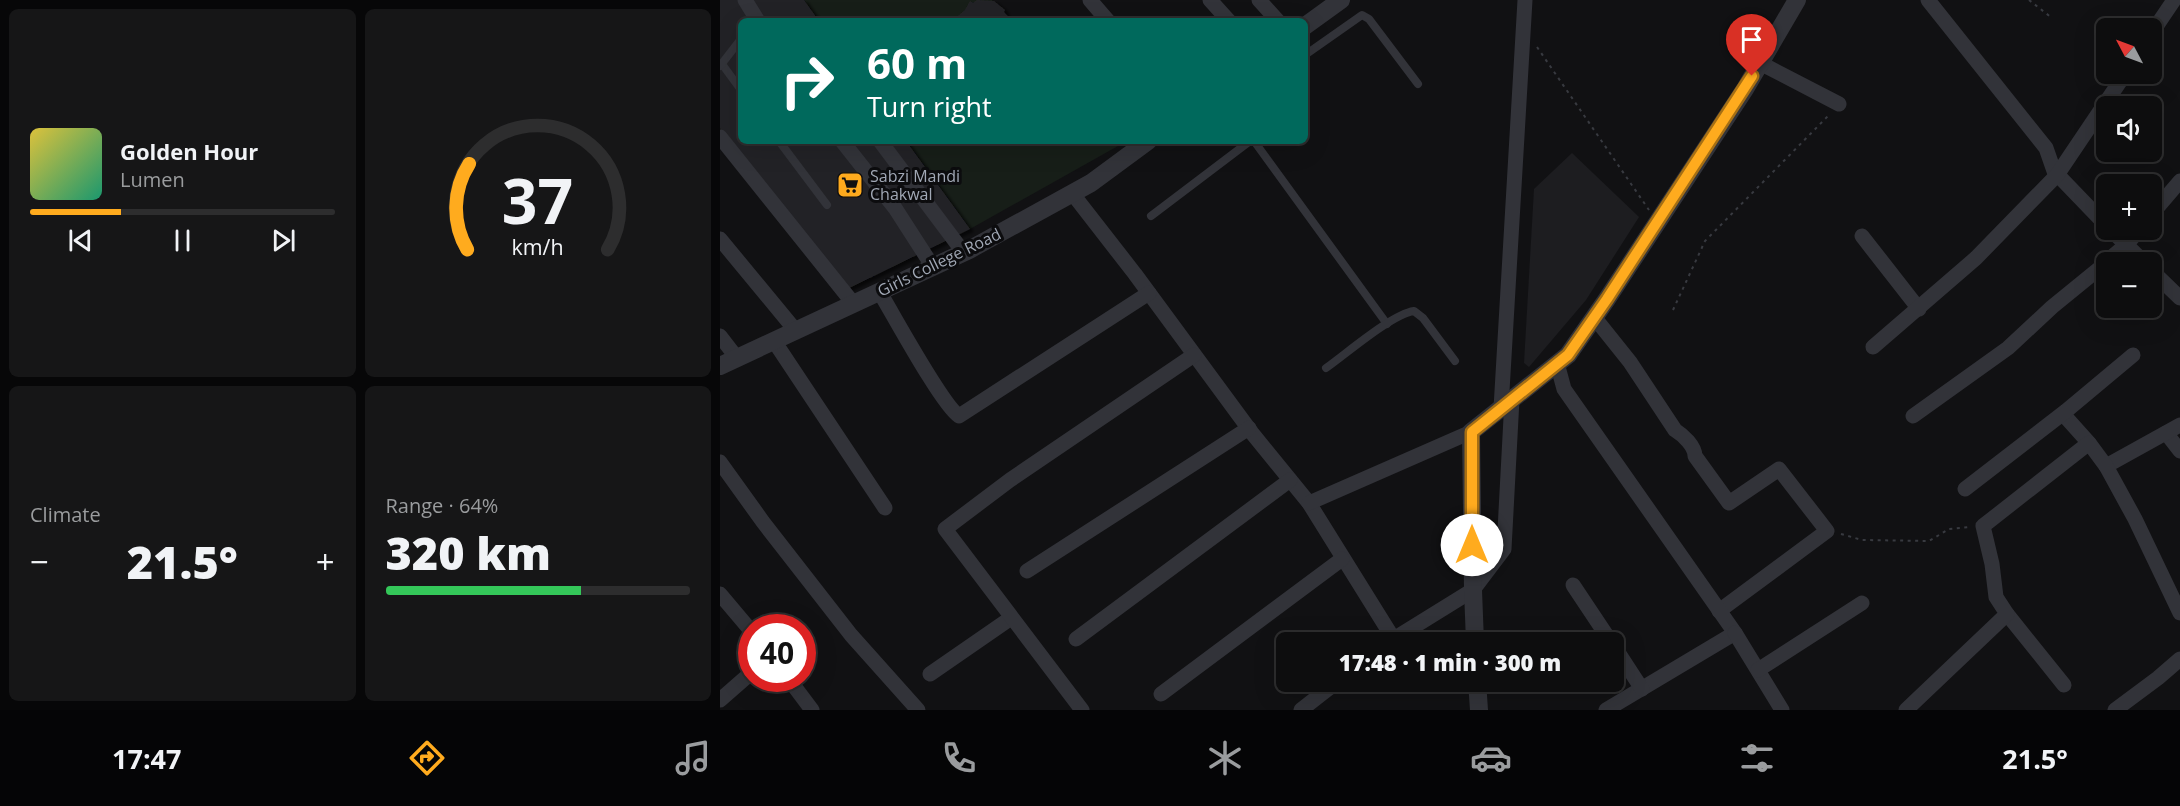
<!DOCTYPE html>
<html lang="en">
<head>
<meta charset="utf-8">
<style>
	body { margin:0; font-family:"Open Sans",sans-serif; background:#161617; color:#f1f3f6; height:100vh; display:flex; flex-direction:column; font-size:22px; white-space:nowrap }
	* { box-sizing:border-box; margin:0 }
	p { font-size:20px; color:#9a9c9e }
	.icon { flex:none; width:33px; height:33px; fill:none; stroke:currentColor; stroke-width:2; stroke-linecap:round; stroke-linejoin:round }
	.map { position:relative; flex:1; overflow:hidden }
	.side { display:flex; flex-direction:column; gap:9px; padding:9px; background:#070708; width:720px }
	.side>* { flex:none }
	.banner { position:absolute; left:18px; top:18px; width:570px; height:126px; border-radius:9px; box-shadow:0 6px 24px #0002,0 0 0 2px #2d2d2e; background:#00695c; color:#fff; overflow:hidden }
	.needle { width:39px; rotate:311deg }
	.fabs { position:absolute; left:1376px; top:18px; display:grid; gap:12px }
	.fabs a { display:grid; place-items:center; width:66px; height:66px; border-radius:9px; background:#0d0d0e; box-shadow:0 6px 24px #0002,0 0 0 2px #2d2d2e; font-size:30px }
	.speed { position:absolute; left:18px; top:614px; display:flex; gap:12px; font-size:30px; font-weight:700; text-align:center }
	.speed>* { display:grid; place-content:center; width:78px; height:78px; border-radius:50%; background:#0d0d0e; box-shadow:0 6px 24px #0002,0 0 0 2px #2d2d2e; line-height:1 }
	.speed .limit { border:9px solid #d22; background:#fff; color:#111 }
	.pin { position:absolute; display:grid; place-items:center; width:51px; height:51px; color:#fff; margin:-62px -26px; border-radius:50% 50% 50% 0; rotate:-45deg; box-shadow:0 0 6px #0007 }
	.pin .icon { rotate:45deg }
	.me { position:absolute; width:66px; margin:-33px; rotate:0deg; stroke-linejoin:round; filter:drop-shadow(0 0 4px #0008) }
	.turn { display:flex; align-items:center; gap:21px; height:126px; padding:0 30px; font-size:27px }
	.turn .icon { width:78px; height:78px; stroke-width:2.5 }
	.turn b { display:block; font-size:42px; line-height:51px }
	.big { font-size:45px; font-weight:800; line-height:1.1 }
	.side .widget { flex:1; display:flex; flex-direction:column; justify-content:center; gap:9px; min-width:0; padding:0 21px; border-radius:9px; background:#161617 }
	.side .dial { align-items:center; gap:0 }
	.dial svg { height:156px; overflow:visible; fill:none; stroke:#2d2d2e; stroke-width:7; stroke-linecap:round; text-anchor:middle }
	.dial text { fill:#f1f3f6; stroke:none }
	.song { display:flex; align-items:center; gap:18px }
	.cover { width:72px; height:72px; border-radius:9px; background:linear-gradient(135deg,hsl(50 70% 55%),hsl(160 70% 35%)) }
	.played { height:6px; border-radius:3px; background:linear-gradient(90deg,#ffab1e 30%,#2d2d2e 30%) }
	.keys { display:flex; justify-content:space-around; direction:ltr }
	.heat { display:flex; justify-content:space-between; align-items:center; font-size:33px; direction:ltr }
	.charge { height:9px; border-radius:4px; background:linear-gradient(90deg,#34c759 64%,#2d2d2e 0) }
	.side .tiles { flex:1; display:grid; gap:9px; grid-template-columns:repeat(2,1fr) }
	.trip { position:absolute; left:556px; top:632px; width:348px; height:60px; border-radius:9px; background:#0d0d0e; box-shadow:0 6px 24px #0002,0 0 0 2px #2d2d2e; font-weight:800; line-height:60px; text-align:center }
	.tab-bar { display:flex; height:96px; justify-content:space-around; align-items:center; background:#050506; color:#9a9c9e }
	.tab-bar .icon { width:42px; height:42px }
	.tab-bar .current { color:#ffab1e }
	.tab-bar b { font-size:27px; color:#f1f3f6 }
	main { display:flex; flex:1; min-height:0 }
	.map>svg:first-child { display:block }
</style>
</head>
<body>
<main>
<section class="side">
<div class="tiles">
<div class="widget">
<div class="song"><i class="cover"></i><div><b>Golden Hour</b><p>Lumen</p></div></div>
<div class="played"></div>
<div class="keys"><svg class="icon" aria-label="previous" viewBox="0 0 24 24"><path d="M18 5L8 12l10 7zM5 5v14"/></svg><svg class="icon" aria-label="pause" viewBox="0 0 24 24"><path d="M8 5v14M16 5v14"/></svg><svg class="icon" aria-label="next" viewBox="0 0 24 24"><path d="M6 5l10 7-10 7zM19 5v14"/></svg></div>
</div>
<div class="widget dial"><svg viewBox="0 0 100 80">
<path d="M14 69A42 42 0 1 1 86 69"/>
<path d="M14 69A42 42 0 0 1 15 25" stroke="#ffab1e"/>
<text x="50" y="56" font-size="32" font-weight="700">37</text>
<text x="50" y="72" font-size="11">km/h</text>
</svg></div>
<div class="widget"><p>Climate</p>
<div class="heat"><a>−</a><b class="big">21.5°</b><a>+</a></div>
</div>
<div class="widget"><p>Range · 64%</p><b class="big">320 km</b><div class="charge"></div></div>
</div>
</section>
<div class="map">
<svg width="1460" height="710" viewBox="0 0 1460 710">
	<defs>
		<filter id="shadow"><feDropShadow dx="4" dy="2.5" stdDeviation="1.5" flood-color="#0009"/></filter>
	</defs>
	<rect width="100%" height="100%" fill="#111113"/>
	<polygon fill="#1d1d20" points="852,153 919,217 866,300 809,367 804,363 814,189"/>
	<g fill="#171e18">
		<polygon points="84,0 272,0 290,21 99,21"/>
		<polygon points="186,141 394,141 398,146 250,229"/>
	</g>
	<g fill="#242427" filter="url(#shadow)">
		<polygon points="0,0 84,0 99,21 21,21 21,141 186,141 250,229 121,292 0,128"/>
		<polygon points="257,0 274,1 285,10 284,12 292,21 243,21 238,16 245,10 250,1 253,3"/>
	</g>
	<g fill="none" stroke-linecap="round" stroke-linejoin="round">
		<g stroke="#383a40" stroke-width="2" stroke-dasharray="3 4.5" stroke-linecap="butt">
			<polyline points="1309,0 1332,18"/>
			<polyline points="817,47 929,210"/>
			<polyline points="953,310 985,241 1109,115"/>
			<polyline points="1121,534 1142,540 1209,541 1229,529 1249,527"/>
		</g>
		<g stroke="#323339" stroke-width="8">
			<polyline points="585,55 642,15 649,19 698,84"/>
			<polyline points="2,64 21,90"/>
			<polyline points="0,66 21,39"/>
			<polyline points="59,141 107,205"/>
			<polyline points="534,141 667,324"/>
			<polyline points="431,216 530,141"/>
			<path d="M606,368C626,354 672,314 694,311L703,318L735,361"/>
		</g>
		<g stroke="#323339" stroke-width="15">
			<polyline points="25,0 38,21"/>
			<polyline points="370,0 388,21"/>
			<polyline points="490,0 509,21"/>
			<polyline points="539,0 558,21"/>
			<polyline points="1208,0 1326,148 1334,171 1386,225"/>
			<polyline points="1431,34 1454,0"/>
			<polyline points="1040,63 1119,104"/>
			<polyline points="0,137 133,303"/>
			<polyline points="122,141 175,208 213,267"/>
			<polyline points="160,141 244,253"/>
			<polyline points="352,193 415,274 532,433 589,503 673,638"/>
			<polyline points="1431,215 1460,181"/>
			<polyline points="1391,230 1424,262"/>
			<polyline points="1142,236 1199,309"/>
			<polyline points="0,239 76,331"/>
			<polyline points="1386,262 1406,245 1419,230"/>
			<polyline points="1431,270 1460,298"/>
			<path d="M159,291C173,314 222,405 239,416L429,293"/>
			<path d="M874,317L910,362L955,430C963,435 975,446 975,456L1009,503L1059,469L1107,531L999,611"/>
			<polyline points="0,336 17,358"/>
			<polyline points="54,341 165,508"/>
			<polyline points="1153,347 1256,258 1337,175 1405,74"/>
			<polyline points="837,363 844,389 1015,633 886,710"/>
			<polyline points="781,408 805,0"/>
			<polyline points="1343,414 1369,443"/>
			<polyline points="1193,416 1288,348 1332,307 1386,263"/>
			<polyline points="1446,433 1460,451"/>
			<polyline points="0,462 43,522 131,635 198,710"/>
			<polyline points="1386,466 1460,425"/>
			<polyline points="1245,489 1346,411 1413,355"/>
			<polyline points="589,503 751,432"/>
			<polyline points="307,571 529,428"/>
			<polyline points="853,585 891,642"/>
			<polyline points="0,594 32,632"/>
			<polyline points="1287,614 1344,685"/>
			<polyline points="1015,633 1062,710"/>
			<polyline points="356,639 570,480"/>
			<polyline points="669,642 753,590 784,549 792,399"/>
			<polyline points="894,646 922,689"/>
			<polyline points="1038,670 1142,603"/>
			<polyline points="210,674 291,618"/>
			<polyline points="68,678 92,710"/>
			<polyline points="441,694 622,559"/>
			<polyline points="0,700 32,672"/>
			<polyline points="362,710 225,529 290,480 474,355"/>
			<polyline points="581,710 618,681"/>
			<polyline points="1186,710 1287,614 1276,597 1272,564 1263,526 1369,443 1386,466 1415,519 1460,613"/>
			<polyline points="1395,710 1438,678 1460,659"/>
		</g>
		<g stroke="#323339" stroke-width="18">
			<polyline points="585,26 621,0"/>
			<polyline points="0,366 249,250 371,183 428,141"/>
			<polyline points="755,642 753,590 751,432 848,355 887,299 1025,89 1077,0"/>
			<polyline points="757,681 759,710"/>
		</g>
	</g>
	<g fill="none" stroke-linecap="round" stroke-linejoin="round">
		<g stroke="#a66f14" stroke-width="15">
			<polyline id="route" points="752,545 752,432 848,355 887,299 1032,76"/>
		</g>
		<use href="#route" stroke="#ffab1e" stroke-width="10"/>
	</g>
	<defs>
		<g id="supermarket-square" transform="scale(1.35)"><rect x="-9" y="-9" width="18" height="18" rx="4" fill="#ffab1e" stroke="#0c0c0e"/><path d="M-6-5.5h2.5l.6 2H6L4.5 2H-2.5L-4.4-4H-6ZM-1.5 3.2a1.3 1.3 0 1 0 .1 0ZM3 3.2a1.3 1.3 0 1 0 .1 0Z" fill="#111"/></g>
	</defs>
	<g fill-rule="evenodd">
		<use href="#supermarket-square" x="130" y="185"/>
	</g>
	<g text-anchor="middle" stroke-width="6" stroke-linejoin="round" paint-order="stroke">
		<g font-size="16" fill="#a1a8b5" stroke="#0c0c0e" text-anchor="start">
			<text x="150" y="182">Sabzi Mandi<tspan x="150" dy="18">Chakwal</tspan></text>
		</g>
		<g font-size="16" fill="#a1a8b5" stroke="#0c0c0e">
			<text transform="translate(219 262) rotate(-26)" y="6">Girls College Road</text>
		</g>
	</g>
</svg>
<div class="fabs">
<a><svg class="needle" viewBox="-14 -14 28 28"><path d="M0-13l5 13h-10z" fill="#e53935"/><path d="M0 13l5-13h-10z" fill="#9a9c9e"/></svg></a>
<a><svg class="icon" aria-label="sound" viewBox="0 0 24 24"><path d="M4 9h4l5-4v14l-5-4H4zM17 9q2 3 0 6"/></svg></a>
<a>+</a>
<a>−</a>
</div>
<div class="speed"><div class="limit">40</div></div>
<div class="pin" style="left:1032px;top:76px;background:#d93025"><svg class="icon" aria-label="arrive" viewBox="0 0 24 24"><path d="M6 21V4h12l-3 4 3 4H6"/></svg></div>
<svg class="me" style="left:752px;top:545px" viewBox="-20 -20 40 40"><circle r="19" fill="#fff"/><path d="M0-13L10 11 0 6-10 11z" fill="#ffab1e"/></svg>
<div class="trip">17:48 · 1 min · 300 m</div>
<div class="banner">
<div class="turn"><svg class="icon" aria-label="right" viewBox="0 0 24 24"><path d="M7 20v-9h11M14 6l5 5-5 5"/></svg><div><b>60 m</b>Turn right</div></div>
</div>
</div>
</main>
<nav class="tab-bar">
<b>17:47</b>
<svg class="icon current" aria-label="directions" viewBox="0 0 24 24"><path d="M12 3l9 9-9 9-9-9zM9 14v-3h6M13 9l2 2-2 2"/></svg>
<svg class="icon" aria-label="music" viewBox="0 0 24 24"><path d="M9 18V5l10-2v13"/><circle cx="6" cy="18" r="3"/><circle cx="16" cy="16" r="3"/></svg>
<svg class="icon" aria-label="phone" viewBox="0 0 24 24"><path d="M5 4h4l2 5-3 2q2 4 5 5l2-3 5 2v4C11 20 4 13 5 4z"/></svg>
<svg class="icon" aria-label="climate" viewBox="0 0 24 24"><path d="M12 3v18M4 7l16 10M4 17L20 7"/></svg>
<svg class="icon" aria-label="car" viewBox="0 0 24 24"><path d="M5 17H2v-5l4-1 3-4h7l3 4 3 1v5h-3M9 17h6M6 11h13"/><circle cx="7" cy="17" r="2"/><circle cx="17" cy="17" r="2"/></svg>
<svg class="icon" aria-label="filters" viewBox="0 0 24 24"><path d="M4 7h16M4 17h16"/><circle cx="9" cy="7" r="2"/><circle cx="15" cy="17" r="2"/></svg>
<b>21.5°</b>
</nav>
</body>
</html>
